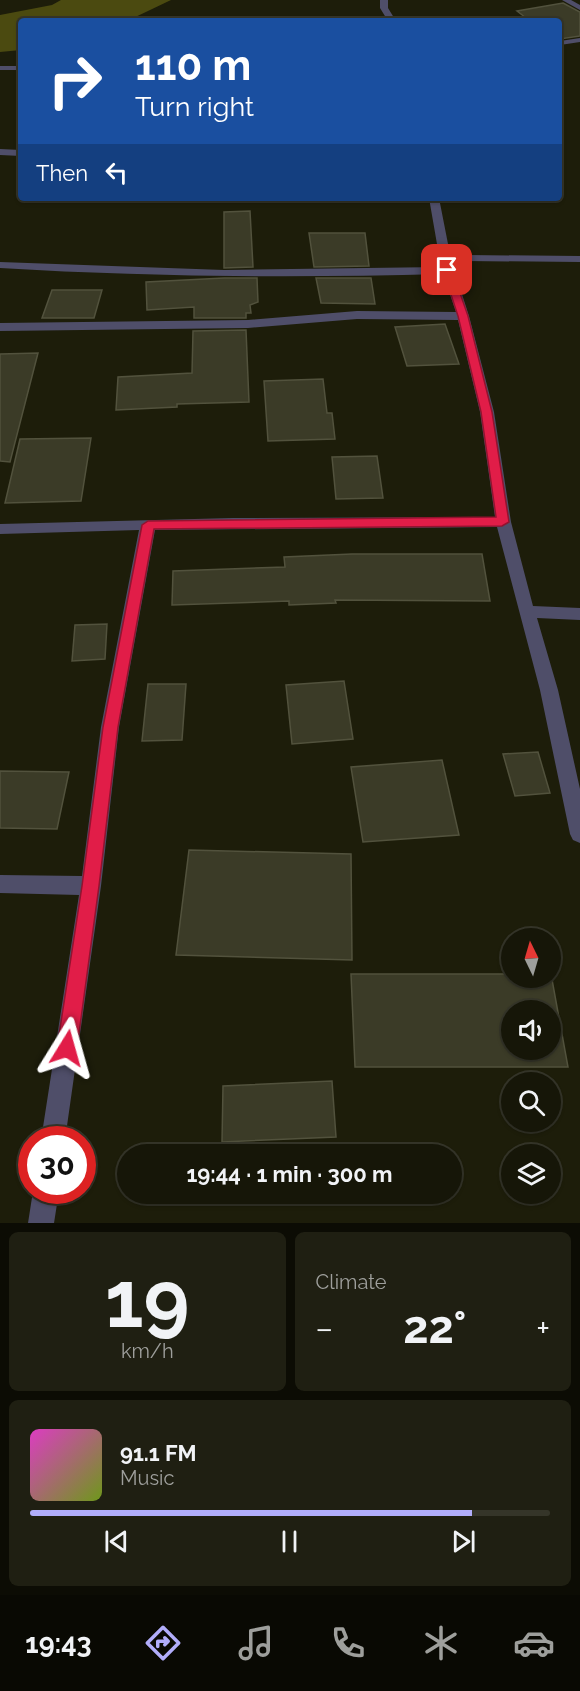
<!DOCTYPE html>
<html lang="en">
<head>
<meta charset="utf-8">
<style>
	body { margin:0; font-family:Raleway,sans-serif; background:#1f1f12; color:#f1f3f6; height:100vh; display:flex; flex-direction:column; font-size:22px; white-space:nowrap }
	* { box-sizing:border-box; margin:0 }
	p { font-size:20px; color:#9e9f9c }
	.icon { flex:none; width:33px; height:33px; fill:none; stroke:currentColor; stroke-width:2; stroke-linecap:round; stroke-linejoin:round }
	.map { position:relative; height:1223px; overflow:hidden }
	.sheet { display:flex; flex-direction:column; gap:9px; padding:9px; background:#0c0c04; flex:1 }
	.sheet>* { flex:none }
	.top-card { position:absolute; left:18px; top:18px; width:544px; height:183px; border-radius:6px; box-shadow:0 2px 4px #0004,0 0 0 2px #353529; background:#1a4fa0; color:#fff; overflow:hidden }
	.needle { width:39px; rotate:355deg }
	.tools { position:absolute; left:501px; top:928px; display:grid; gap:12px }
	.tools a { display:grid; place-items:center; width:60px; height:60px; border-radius:50%; background:#161608; box-shadow:0 2px 4px #0004,0 0 0 2px #353529; font-size:30px }
	.speed { position:absolute; left:18px; top:1126px; display:flex; gap:12px; font-size:30px; font-weight:700; text-align:center }
	.speed>* { display:grid; place-content:center; width:78px; height:78px; border-radius:50%; background:#161608; box-shadow:0 2px 4px #0004,0 0 0 2px #353529; line-height:1 }
	.speed .limit { border:9px solid #d22; background:#fff; color:#111 }
	.pin { position:absolute; display:grid; place-items:center; width:51px; height:51px; color:#fff; margin:-26px; border-radius:12px; box-shadow:0 3px 9px #0006 }
	.me { position:absolute; width:66px; margin:-33px; rotate:8deg; stroke-linejoin:round; filter:drop-shadow(0 0 4px #0008) }
	.turn { display:flex; align-items:center; gap:21px; height:126px; padding:0 18px; font-size:27px }
	.turn .icon { width:78px; height:78px; stroke-width:2.5 }
	.turn b { display:block; font-size:42px; line-height:51px }
	.then { display:flex; align-items:center; height:57px; padding:0 18px; background:#0003; gap:12px; font-size:22px }
	.big { font-size:45px; font-weight:700; line-height:1.1 }
	.sheet .tile { flex:1; display:flex; flex-direction:column; justify-content:center; gap:9px; min-width:0; padding:0 21px; border-radius:9px; background:#1f1f12 }
	.sheet .dial { align-items:center; gap:0 }
	.dial b { font-size:78px; line-height:1 }
	.song { display:flex; align-items:center; gap:18px }
	.cover { width:72px; height:72px; border-radius:9px; background:linear-gradient(135deg,hsl(310 70% 55%),hsl(80 70% 35%)) }
	.played { height:6px; border-radius:3px; background:linear-gradient(90deg,#b1adfa 85%,#353529 85%) }
	.keys { display:flex; justify-content:space-around; direction:ltr }
	.heat { display:flex; justify-content:space-between; align-items:center; font-size:33px; direction:ltr }
	.sheet .tiles { flex:1; display:grid; gap:9px; grid-template-columns:1fr 1fr }
	.tile:last-child { grid-column:span 2 }
	.trip { position:absolute; left:117px; top:1144px; width:345px; height:60px; border-radius:30px; background:#161608; box-shadow:0 2px 4px #0004,0 0 0 2px #353529; font-weight:700; line-height:60px; text-align:center }
	.tabs { display:flex; height:96px; justify-content:space-around; align-items:center; background:#090903; color:#9e9f9c }
	.tabs .icon { width:42px; height:42px }
	.tabs .selected { color:#b1adfa }
	.tabs b { font-size:27px; color:#f1f3f6 }
	.map>svg:first-child { display:block }
</style>
</head>
<body>
<div class="map">
<svg width="580" height="1223" viewBox="0 0 580 1223">
	<rect width="100%" height="100%" fill="#1d1d0a"/>
	<polygon fill="#4b4a10" points="61,0 171,0 127,21 21,21 21,50 0,52 0,15 52,5"/>
	<g fill="#3b3b27" stroke="#52523d" stroke-width="1.5" fill-rule="evenodd">
		<polygon points="563,3 580,12 580,36 560,39 560,21 530,21 517,11"/>
		<polygon points="250,211 253,267 224,268 224,212"/>
		<polygon points="309,233 365,233 369,266 314,267"/>
		<polygon points="224,278 257,278 258,302 250,305 251,313 246,313 246,318 194,318 194,307 147,310 146,282"/>
		<polygon points="316,278 371,278 375,304 321,303"/>
		<polygon points="52,290 102,290 94,318 42,318"/>
		<polygon points="445,324 459,364 407,366 395,327"/>
		<polygon points="246,330 249,402 177,404 177,407 116,410 118,377 192,373 193,331"/>
		<polygon points="38,353 10,462 0,461 0,354"/>
		<polygon points="323,379 327,413 332,413 335,439 268,441 264,381"/>
		<polygon points="91,438 81,501 5,503 20,439"/>
		<polygon points="377,456 383,498 336,499 332,457"/>
		<polygon points="352,554 482,554 490,601 335,600 336,603 289,605 289,601 172,605 173,571 285,567 284,557"/>
		<polygon points="107,624 105,659 72,661 75,625"/>
		<polygon points="344,681 353,739 292,744 286,685"/>
		<polygon points="148,684 186,684 182,740 142,741"/>
		<polygon points="538,752 550,793 515,796 503,754"/>
		<polygon points="442,760 459,835 363,842 351,767"/>
		<polygon points="0,771 69,772 57,829 0,828"/>
		<polygon points="189,850 351,854 352,960 176,955"/>
		<path d="M351,974H512V978H550L551,974L568,1067H355ZM512,1011H550V1050H512Z"/>
		<polygon points="332,1081 336,1137 222,1142 223,1086"/>
	</g>
	<g fill="none" stroke-linecap="round" stroke-linejoin="round">
		<g fill="#4f4e69" fill-rule="evenodd">
			<polygon points="380,0 388,0 388,8 396,21 388,21 380,8"/>
			<polygon points="562,0 571,0 580,5 580,10"/>
			<polygon points="580,38 580,42 560,45 560,41"/>
			<rect x="0" y="66" width="21" height="4"/>
			<polygon points="0,149 21,150 21,156 0,155"/>
			<path d="M429,198H439L449,249L466,255L580,256V262L465,261L450,257L469,316L494,412L511,522L533,606L580,608V620L537,618L558,690L580,789V843L573,840L570,834L540,690L497,527L155,530L119,727L101,886L65,1140H41L79,895L0,893V875L82,876L101,727L139,530L0,534V524L233,518L495,517L480,412L458,320L357,319L248,328L0,331V323L248,320L357,311L456,312L443,274C295,278 148,277 0,268V262L224,270L441,267Z"/>
			<polygon points="33,1191 59,1191 54,1223 28,1223"/>
		</g>
	</g>
	<polygon fill="#e11d48" stroke="#92132f" stroke-width="1.5" points="444,268 452,270 468,316 492,412 509,522 502,526 154,529 118,727 99,886 77,1048 74,1055 67,1057 60,1055 57,1048 82,886 103,727 142,525 148,521 496,517 481,412 458,316 443,270"/>
</svg>
<div class="tools">
<a><svg class="needle" viewBox="-14 -14 28 28"><path d="M0-13l5 13h-10z" fill="#e53935"/><path d="M0 13l5-13h-10z" fill="#9e9f9c"/></svg></a>
<a><svg class="icon" aria-label="sound" viewBox="0 0 24 24"><path d="M4 9h4l5-4v14l-5-4H4zM17 9q2 3 0 6"/></svg></a>
<a><svg class="icon" aria-label="search" viewBox="0 0 24 24"><circle cx="10" cy="10" r="6"/><path d="M15 15l6 6"/></svg></a>
<a><svg class="icon" aria-label="layers" viewBox="0 0 24 24"><path d="M12 4l9 5-9 5-9-5zM3 14l9 5 9-5"/></svg></a>
</div>
<div class="speed"><div class="limit">30</div></div>
<div class="pin" style="left:447px;top:270px;background:#d93025"><svg class="icon" aria-label="arrive" viewBox="0 0 24 24"><path d="M6 21V4h12l-3 4 3 4H6"/></svg></div>
<svg class="me" style="left:67px;top:1048px" viewBox="-20 -20 40 40"><path d="M0-17L14 15 0 8-14 15z" fill="#e11d48" stroke="#fff" stroke-width="4"/></svg>
<div class="trip">19:44 · 1 min · 300 m</div>
<div class="top-card">
<div class="turn"><svg class="icon" aria-label="right" viewBox="0 0 24 24"><path d="M7 20v-9h11M14 6l5 5-5 5"/></svg><div><b>110 m</b>Turn right</div></div>
<div class="then">Then<svg class="icon" aria-label="left" viewBox="0 0 24 24"><path d="M17 20v-9H6M10 6l-5 5 5 5"/></svg></div>
</div>
</div>
<section class="sheet">
<div class="tiles">
<div class="tile dial"><b>19</b><p>km/h</p></div>
<div class="tile"><p>Climate</p>
<div class="heat"><a>−</a><b class="big">22°</b><a>+</a></div>
</div>
<div class="tile">
<div class="song"><i class="cover"></i><div><b>91.1 FM</b><p>Music</p></div></div>
<div class="played"></div>
<div class="keys"><svg class="icon" aria-label="previous" viewBox="0 0 24 24"><path d="M18 5L8 12l10 7zM5 5v14"/></svg><svg class="icon" aria-label="pause" viewBox="0 0 24 24"><path d="M8 5v14M16 5v14"/></svg><svg class="icon" aria-label="next" viewBox="0 0 24 24"><path d="M6 5l10 7-10 7zM19 5v14"/></svg></div>
</div>
</div>
</section>
<nav class="tabs">
<b>19:43</b>
<svg class="icon selected" aria-label="directions" viewBox="0 0 24 24"><path d="M12 3l9 9-9 9-9-9zM9 14v-3h6M13 9l2 2-2 2"/></svg>
<svg class="icon" aria-label="music" viewBox="0 0 24 24"><path d="M9 18V5l10-2v13"/><circle cx="6" cy="18" r="3"/><circle cx="16" cy="16" r="3"/></svg>
<svg class="icon" aria-label="phone" viewBox="0 0 24 24"><path d="M5 4h4l2 5-3 2q2 4 5 5l2-3 5 2v4C11 20 4 13 5 4z"/></svg>
<svg class="icon" aria-label="climate" viewBox="0 0 24 24"><path d="M12 3v18M4 7l16 10M4 17L20 7"/></svg>
<svg class="icon" aria-label="car" viewBox="0 0 24 24"><path d="M5 17H2v-5l4-1 3-4h7l3 4 3 1v5h-3M9 17h6M6 11h13"/><circle cx="7" cy="17" r="2"/><circle cx="17" cy="17" r="2"/></svg>
</nav>
</body>
</html>
